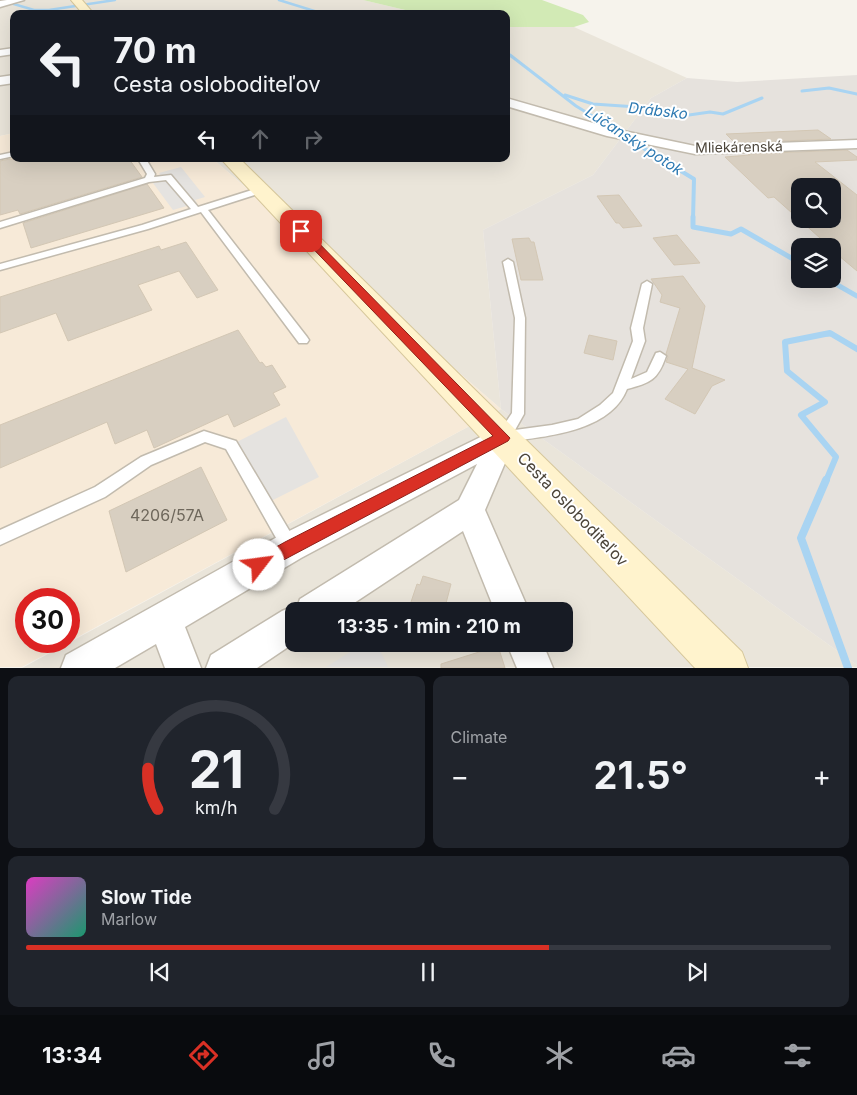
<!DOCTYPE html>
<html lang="en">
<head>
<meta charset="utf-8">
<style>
	body { margin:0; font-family:Inter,sans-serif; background:#20242c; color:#f1f3f6; height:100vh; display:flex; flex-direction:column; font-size:19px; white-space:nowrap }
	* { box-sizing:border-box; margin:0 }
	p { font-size:16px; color:#9ea1a6 }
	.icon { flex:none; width:28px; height:28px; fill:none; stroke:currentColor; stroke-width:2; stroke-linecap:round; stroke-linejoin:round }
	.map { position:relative; height:668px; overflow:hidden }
	.details { display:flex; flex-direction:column; gap:8px; padding:8px; background:#0d0f14; flex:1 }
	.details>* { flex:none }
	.guide { position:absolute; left:10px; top:10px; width:500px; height:152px; border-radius:10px; box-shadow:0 5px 20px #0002; background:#171b24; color:#f1f3f6; overflow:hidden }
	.buttons { position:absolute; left:791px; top:178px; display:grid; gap:10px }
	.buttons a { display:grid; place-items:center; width:50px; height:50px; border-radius:10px; background:#171b24; box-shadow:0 5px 20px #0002; font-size:25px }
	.speed { position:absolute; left:15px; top:588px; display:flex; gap:10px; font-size:25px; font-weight:700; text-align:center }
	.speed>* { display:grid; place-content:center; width:65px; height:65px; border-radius:50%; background:#171b24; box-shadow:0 5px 20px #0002; line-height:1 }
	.speed .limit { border:8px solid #d22; background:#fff; color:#111 }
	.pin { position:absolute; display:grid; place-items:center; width:42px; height:42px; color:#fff; margin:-21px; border-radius:10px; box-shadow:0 2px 8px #0006 }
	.me { position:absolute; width:55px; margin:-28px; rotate:60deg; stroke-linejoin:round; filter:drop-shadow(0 0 4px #0008) }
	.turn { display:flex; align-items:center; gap:18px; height:105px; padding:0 20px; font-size:22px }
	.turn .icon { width:65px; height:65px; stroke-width:2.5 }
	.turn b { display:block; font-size:35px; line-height:42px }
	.lanes { display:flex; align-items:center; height:48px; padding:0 20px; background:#0003; justify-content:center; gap:25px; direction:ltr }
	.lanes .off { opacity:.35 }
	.big { font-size:38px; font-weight:700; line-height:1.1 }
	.details .tile { flex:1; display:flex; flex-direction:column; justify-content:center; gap:8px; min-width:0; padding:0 18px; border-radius:10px; background:#20242c }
	.details .dial { align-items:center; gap:0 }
	.dial svg { height:130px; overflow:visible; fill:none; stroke:#363941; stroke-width:7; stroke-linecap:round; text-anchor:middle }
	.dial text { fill:#f1f3f6; stroke:none }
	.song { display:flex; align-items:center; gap:15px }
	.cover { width:60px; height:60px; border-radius:8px; background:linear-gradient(135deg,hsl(310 70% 55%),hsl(160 70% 35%)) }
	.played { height:5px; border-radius:2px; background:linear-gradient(90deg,#d93025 65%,#363941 65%) }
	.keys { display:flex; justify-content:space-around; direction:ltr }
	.heat { display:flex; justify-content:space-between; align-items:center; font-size:28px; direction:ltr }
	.details .tiles { flex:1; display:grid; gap:8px; grid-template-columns:1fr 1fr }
	.tile:last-child { grid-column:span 2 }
	.trip { position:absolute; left:285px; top:602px; width:288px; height:50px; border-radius:10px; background:#171b24; box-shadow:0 5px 20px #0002; font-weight:700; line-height:50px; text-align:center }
	.tabs { display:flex; height:80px; justify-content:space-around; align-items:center; background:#090b0e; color:#9ea1a6 }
	.tabs .icon { width:35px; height:35px }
	.tabs .current { color:#d93025 }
	.tabs b { font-size:22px; color:#f1f3f6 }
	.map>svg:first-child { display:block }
</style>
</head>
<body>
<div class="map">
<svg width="857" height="668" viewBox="0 0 857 668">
	<rect width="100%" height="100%" fill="#f6f3ec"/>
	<g fill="#eae5da" fill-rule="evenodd">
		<polygon points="0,0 363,0 422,14 14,14 14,133 0,136"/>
		<path d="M506,27H574L687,78L651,98L593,175L483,230L501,409L857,665V667L22,668L501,409L213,159H506ZM294,611H564V644H294Z"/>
	</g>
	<path fill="#f7ead8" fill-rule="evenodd" d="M14,133V159H213L501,409L22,667H0V136ZM26,599H69V641H26Z"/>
	<path fill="#e6e2dd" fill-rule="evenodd" d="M857,75V665L501,409L483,230L593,175L651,98L687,78L737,82ZM800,186H832V219H800ZM800,246H832V279H800Z"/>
	<polygon fill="#d2eab5" points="363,0 542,0 583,15 589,22 574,27 506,27 506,14 422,14"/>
	<g fill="#e5e3e0">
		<polygon points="181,167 205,197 195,200 197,203 173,210 153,183 164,180 159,173"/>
		<polygon points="286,417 319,477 265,504 231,445"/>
		<polygon points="363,644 377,644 388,667 326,667"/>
	</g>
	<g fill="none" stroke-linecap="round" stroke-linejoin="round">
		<g stroke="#a9d4f2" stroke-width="2.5">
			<polyline points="0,0 34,10 49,10 115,0"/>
			<polyline points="279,0 324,14"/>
			<polyline points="506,52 512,57"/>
		</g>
		<g stroke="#a9d4f2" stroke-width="3">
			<polyline points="510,55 576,106 612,128"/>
			<polyline points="802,91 829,88 857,94"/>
			<polyline points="565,95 593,104 652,108 689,115 710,112 723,114 762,98"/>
		</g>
		<g stroke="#a9d4f2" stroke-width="4">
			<polyline points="610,127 617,131"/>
			<polyline points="627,138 694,179 693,219"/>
		</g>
		<g stroke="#a9d4f2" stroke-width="5">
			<polyline points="693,217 693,227 731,234 741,229 800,263"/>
			<polyline points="827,279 857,296"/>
			<polyline points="825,334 832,334"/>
		</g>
		<polyline stroke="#a9d4f2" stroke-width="6" points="826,481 836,457 801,415 825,402 787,371 785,342 830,333 857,349"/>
		<polyline stroke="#a9d4f2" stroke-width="8" points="826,480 801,538 848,668"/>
	</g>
	<g fill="#d8cfc1" stroke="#d3c7b4" fill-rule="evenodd">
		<polygon points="818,130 831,139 735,143 726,134"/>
		<path d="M847,150L857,157V160L815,162L857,195V271L832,250V246H829L774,197L768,198L725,157L750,155L748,154ZM800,186H832V219H800Z"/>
		<polygon points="10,159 129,159 142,177 20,214 18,210 0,215 0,161"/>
		<polygon points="147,184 164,208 31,248 23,223"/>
		<polygon points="619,195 642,226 623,228 619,223 616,223 597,196"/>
		<polygon points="677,235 700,263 674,265 653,238"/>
		<polygon points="529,238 531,242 534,242 543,280 521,280 512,239"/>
		<polygon points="186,242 218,290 197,298 179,271 138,285 152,310 68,341 56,313 0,333 0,297 159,246 161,250"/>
		<polygon points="683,276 705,306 692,368 725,380 712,386 695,414 665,399 688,369 666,362 668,357 666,354 680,308 660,302 662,295 651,279"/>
		<polygon points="238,330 260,363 262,362 266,367 272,365 286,387 273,393 280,405 234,427 228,414 154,448 147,430 115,444 107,422 0,468 0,425"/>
		<polygon points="589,335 617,341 613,360 584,353"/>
		<polygon points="201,467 227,520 126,572 109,511"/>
		<polygon points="423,576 451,584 444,611 408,611 417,584 420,585"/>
		<polygon points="498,646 505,668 441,668 441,664"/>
	</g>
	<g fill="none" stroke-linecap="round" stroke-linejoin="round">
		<g stroke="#c2bbae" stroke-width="3">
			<g id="service">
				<polygon points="14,152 14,156 0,159 0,155"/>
				<polygon points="138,159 146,159 155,174 154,177 171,175 198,207 258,188 264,188 264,192 208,210 307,337 309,340 307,343 299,343 201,212 148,229 0,270 0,264 142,225 191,209 166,180 149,182 0,228 0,222 145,178 147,174"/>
				<path d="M508,259L513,262L525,318L524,414L515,430L552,425L578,419L600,405L613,393L633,341L631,328L642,284L647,281L652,284L643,328L645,341L631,379L647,372L656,353L660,352L666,356C658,380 650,383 627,389C610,433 542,437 503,442L498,441L496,437L512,413L515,318L503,262Z"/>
				<polygon points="204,431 236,441 296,542 298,547 296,552 290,554 284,552 226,449 205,442 151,465 105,497 0,545 0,530 95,487 141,457"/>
			</g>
		</g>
		<g stroke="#c2bbae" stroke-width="3">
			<g id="minor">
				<polygon points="7,0 24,0 0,7 0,1"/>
				<polygon points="14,48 14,54 0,56 0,50"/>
				<polygon points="14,75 14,83 0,85 0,77"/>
				<polygon points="506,98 614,129 695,146 857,140 857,148 695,154 607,136 506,106"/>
				<polygon points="503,426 512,429 516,437 485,510 529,611 495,611 463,531 342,611 294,611 294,643 257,668 206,668 211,655 282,611 294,606 297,607 300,599 459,500 477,464 301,558 185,627 201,668 165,668 156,644 115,668 61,668 66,655 279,536"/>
				<polygon points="507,644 543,644 553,668 517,668"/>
			</g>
		</g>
		<g stroke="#d6c79b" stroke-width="2">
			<g id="secondary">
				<polygon points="71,0 82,0 94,14 83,14"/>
				<polygon points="221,159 240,159 742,652 748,668 695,668"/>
			</g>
		</g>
		<use href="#service" fill="#fff" fill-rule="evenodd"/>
		<use href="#minor" fill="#fff" fill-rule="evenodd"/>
		<use href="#secondary" fill="#fff3cd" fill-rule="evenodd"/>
	</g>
	<polygon fill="#d93025" stroke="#8d1f18" points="301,228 305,229 510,438 508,441 259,573 253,571 251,565 253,560 285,542 493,436 298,233 297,231"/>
	<g text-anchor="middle" stroke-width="4" stroke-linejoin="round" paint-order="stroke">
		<g font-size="14" fill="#4b4439" stroke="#fff">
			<text transform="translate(739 147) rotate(-1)" y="5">Mliekárenská</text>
		</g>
		<g font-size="15" font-style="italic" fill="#2e7ab2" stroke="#fff">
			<text transform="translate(658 111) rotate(6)" y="5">Drábsko</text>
			<text transform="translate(634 141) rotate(33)" y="5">Lúčanský potok</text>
		</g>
		<g font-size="16" fill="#4b4439" stroke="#fff">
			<text transform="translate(573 509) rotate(46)" y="6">Cesta osloboditeľov</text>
		</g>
		<g font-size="16" fill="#6e675b">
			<text x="167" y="521">4206/57A</text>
		</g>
	</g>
</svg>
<div class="buttons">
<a><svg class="icon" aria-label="search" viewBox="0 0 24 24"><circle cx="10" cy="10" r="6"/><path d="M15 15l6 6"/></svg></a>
<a><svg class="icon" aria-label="layers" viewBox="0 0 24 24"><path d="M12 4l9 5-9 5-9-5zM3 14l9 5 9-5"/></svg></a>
</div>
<div class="speed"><div class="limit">30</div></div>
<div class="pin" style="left:301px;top:231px;background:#d93025"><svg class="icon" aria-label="arrive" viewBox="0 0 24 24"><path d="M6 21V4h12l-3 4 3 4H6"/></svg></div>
<svg class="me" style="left:259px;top:565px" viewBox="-20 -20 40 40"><circle r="19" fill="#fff"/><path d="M0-13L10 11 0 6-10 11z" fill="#d93025"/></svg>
<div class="trip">13:35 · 1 min · 210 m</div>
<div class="guide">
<div class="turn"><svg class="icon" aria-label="left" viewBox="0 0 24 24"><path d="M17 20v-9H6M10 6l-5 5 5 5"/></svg><div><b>70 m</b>Cesta osloboditeľov</div></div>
<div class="lanes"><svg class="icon" aria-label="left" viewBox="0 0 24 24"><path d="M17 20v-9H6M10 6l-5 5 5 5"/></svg><svg class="icon off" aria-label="ahead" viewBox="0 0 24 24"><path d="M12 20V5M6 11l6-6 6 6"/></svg><svg class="icon off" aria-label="right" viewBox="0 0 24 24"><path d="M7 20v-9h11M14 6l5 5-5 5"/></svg></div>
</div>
</div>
<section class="details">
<div class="tiles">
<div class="tile dial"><svg viewBox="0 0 100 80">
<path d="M14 69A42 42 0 1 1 86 69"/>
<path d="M14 69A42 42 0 0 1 8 44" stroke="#d93025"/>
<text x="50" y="56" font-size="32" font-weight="700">21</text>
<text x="50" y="72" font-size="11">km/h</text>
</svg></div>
<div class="tile"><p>Climate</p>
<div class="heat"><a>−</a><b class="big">21.5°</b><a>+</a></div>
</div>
<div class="tile">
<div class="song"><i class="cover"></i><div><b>Slow Tide</b><p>Marlow</p></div></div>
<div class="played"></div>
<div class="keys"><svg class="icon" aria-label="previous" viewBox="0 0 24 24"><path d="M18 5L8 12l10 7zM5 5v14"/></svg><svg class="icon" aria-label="pause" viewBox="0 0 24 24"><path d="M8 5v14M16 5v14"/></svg><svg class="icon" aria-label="next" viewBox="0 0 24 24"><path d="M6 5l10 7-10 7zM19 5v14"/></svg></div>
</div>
</div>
</section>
<nav class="tabs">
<b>13:34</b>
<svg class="icon current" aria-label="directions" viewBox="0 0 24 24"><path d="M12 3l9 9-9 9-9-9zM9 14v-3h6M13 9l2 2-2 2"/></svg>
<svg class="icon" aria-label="music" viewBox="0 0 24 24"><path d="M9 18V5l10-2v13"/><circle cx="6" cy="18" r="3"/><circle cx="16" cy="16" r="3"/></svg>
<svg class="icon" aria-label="phone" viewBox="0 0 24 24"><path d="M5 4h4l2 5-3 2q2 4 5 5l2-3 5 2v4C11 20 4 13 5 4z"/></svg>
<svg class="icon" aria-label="climate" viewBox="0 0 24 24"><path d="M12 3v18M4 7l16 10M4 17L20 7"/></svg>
<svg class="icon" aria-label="car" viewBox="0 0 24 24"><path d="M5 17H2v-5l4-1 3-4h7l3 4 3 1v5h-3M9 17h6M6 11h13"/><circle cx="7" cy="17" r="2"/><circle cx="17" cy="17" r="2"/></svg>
<svg class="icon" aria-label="filters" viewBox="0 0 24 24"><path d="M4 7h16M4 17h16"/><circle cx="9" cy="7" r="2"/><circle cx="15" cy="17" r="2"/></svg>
</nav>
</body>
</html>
